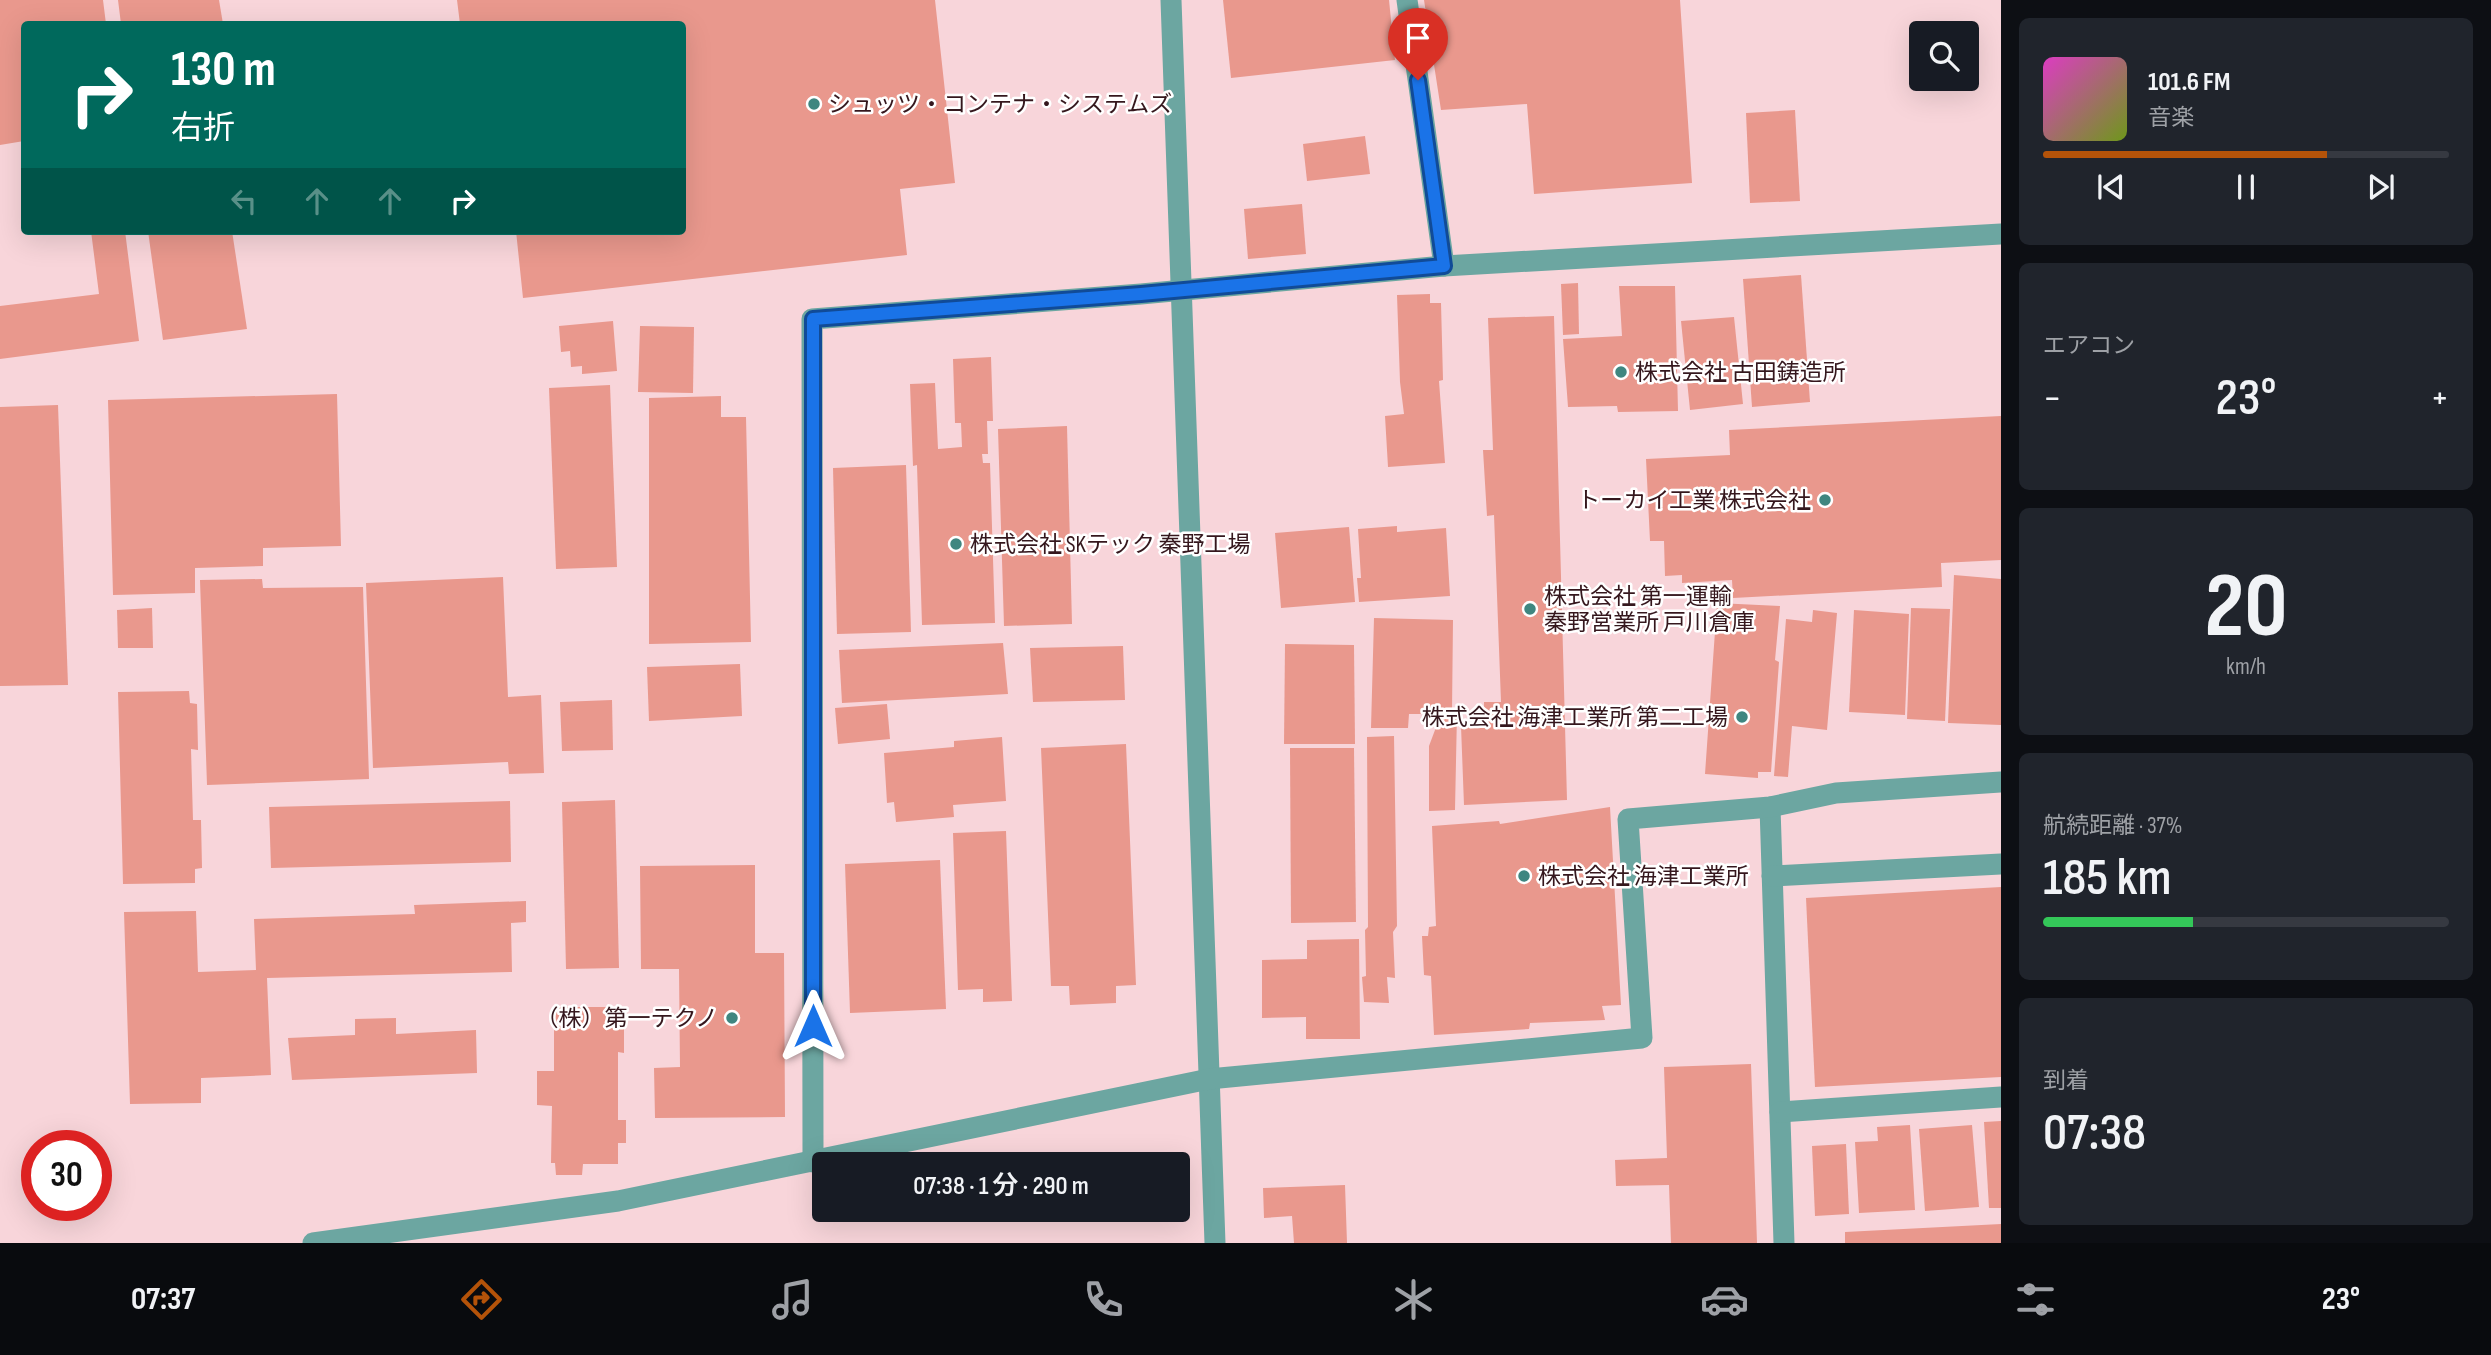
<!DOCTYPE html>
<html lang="ja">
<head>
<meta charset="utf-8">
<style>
	body { margin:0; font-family:"Sofia Sans Condensed","Noto Sans JP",sans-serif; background:#20242c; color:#f1f3f6; height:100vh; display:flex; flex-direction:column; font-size:26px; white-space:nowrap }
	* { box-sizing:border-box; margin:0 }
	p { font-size:23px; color:#9ea1a6 }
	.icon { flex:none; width:38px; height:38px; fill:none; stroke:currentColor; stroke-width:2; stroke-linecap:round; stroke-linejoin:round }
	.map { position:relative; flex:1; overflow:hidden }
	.side { display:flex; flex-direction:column; gap:18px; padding:18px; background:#0d0f14; width:490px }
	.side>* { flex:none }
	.banner { position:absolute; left:21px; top:21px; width:665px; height:214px; border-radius:7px; box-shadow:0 7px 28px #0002; background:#00695c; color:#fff; overflow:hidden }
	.controls { position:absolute; left:1909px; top:21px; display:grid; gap:14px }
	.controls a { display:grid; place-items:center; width:70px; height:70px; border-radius:7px; background:#171b24; box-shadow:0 7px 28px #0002; font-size:35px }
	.speed { position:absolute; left:21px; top:1130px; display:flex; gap:14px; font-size:35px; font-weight:700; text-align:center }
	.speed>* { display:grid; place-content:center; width:91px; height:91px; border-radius:50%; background:#171b24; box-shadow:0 7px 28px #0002; line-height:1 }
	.speed .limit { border:10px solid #d22; background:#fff; color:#111 }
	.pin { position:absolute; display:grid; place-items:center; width:60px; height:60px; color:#fff; margin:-72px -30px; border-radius:50% 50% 50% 0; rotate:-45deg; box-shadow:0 0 7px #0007 }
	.pin .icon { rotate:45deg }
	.me { position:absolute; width:77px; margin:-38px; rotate:0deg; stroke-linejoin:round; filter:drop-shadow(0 0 5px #0008) }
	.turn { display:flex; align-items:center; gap:24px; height:147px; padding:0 35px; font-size:32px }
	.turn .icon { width:91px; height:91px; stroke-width:2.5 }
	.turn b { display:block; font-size:49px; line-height:60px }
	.lanes { display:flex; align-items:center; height:66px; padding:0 35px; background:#0003; justify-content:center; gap:35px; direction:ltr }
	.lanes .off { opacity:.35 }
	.big { font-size:52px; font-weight:600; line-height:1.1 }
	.side .tile { flex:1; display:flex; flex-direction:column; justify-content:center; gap:10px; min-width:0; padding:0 24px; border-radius:10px; background:#20242c }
	.side .dial { align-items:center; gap:0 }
	.dial b { font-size:91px; line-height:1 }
	.song { display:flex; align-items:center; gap:21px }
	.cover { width:84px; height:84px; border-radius:10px; background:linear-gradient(135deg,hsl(310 70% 55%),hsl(80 70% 35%)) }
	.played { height:7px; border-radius:4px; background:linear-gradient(90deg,#b45309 70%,#363941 70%) }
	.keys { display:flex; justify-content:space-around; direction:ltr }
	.heat { display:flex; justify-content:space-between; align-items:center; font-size:38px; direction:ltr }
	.charge { height:10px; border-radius:5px; background:linear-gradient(90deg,#34c759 37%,#363941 0) }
	.trip { position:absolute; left:812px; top:1152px; width:378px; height:70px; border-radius:7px; background:#171b24; box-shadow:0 7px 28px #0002; font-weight:600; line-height:70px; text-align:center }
	.menu { display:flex; height:112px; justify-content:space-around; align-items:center; background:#090b0e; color:#9ea1a6 }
	.menu .icon { width:49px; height:49px }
	.menu .active { color:#b45309 }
	.menu b { font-size:32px; color:#f1f3f6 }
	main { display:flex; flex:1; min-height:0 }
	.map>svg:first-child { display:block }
</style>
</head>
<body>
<main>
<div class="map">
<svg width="2001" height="1243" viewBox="0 0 2001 1243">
	<rect width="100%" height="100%" fill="#f8d5da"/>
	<g fill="#e9988d">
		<polygon points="0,0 103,0 106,24 24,24 24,141 0,145"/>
		<polygon points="118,0 219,0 223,24 121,24"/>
		<polygon points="457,0 935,0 955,183 900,189 907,255 523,298 516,231 682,231 682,24 460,24"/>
		<polygon points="1223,0 1389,0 1395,60 1231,78"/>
		<polygon points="1424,0 1680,0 1692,183 1534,194 1527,104 1441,110"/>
		<polygon points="1795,110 1800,201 1750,203 1746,113"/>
		<polygon points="1365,136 1370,174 1307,181 1303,144"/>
		<polygon points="1302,204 1306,254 1248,259 1244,209"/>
		<polygon points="91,231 125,231 139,341 0,359 0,306 99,294"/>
		<polygon points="148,231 232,231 247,329 163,340"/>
		<polygon points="1801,275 1810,402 1752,407 1743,279"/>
		<polygon points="1578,283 1579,334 1563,335 1561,284"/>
		<polygon points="1619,286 1675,286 1678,411 1618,412 1617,406 1568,407 1563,339 1622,336"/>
		<polygon points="1430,294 1430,303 1441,303 1443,380 1439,381 1445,463 1388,467 1385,416 1404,414 1400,382 1397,295"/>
		<polygon points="1554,316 1567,800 1464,805 1461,726 1484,725 1484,702 1501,702 1494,515 1487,516 1483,450 1493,450 1488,318"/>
		<polygon points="1734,317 1743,404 1690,410 1681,321"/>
		<polygon points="613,321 617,371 582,374 582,366 571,367 570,351 561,352 559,326"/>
		<polygon points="640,326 694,327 693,393 638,392"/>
		<polygon points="991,357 993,421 987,421 988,454 982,454 983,463 990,463 995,623 922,625 917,465 913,466 910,384 935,383 938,449 962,447 961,423 955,423 953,359"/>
		<polygon points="610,385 617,567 556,569 549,388"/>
		<polygon points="337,394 341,546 263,548 263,566 195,568 195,593 113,595 108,400"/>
		<polygon points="721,396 721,417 746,417 751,642 649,644 649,398"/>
		<polygon points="58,405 68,685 0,686 0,407"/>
		<polygon points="2001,416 2001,560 1941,563 1942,587 1733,598 1732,580 1682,583 1682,575 1665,576 1664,541 1650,541 1646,459 1730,455 1729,430"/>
		<polygon points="1067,426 1072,624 1004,626 998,429"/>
		<polygon points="906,465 911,632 837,634 833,468"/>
		<polygon points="1397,526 1397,532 1446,528 1450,596 1359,602 1357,578 1361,578 1358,529"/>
		<polygon points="1349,527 1355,602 1281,608 1275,533"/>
		<polygon points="1954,575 2001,579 2001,725 1948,723"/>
		<polygon points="503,577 508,697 541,695 544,773 509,774 508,762 373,768 366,583"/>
		<polygon points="262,579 263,588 363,587 369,779 207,785 200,580"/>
		<polygon points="1717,603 1780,606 1775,660 1779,662 1771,772 1758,772 1758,778 1705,774"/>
		<polygon points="152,608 153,648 118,648 117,610"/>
		<polygon points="1911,608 1950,609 1945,721 1907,719"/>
		<polygon points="1813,610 1837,613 1827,730 1792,726 1788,777 1774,776 1786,619 1812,622"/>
		<polygon points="1854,610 1909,614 1905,715 1849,712"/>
		<polygon points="1374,618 1453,620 1452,711 1457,713 1455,810 1429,811 1429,746 1441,714 1409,714 1408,728 1371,728"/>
		<polygon points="1003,643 1008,694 842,703 839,650"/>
		<polygon points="1285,644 1354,645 1355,744 1284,744"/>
		<polygon points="1123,646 1125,700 1033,702 1030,648"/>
		<polygon points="740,664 742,716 649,721 647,667"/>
		<polygon points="189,691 190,703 197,704 198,750 191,749 193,820 201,820 202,868 195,869 195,883 123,884 118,692"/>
		<polygon points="612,700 613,750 562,751 560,702"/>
		<polygon points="887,704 890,739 838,744 835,708"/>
		<polygon points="1394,736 1397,926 1393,932 1395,978 1387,977 1389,1003 1364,1002 1362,977 1366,976 1365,930 1368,927 1367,737"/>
		<polygon points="1002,737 1006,801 953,805 954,817 896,822 894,802 887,803 884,753 954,747 954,741"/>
		<polygon points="1126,744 1136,985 1116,986 1116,1003 1070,1005 1069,986 1051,986 1041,748"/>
		<polygon points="1290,748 1354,748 1356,922 1291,923"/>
		<polygon points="615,800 619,968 566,969 562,802"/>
		<polygon points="510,801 511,862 271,868 269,807"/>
		<polygon points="1610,807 1621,1005 1602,1006 1605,1020 1530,1023 1529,1029 1434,1035 1431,976 1424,975 1422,936 1428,936 1429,927 1436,926 1432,826 1499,821 1500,824"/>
		<polygon points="1006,831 1012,1001 983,1002 983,989 958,990 953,833"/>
		<polygon points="940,860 946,1009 850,1013 845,864"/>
		<polygon points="755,865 755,953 784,953 785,1117 655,1118 654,1068 680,1067 679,969 641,969 640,866"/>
		<polygon points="2001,887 2001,1077 1815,1087 1806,898"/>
		<polygon points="526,901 526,922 511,923 512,972 267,978 271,1075 201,1078 201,1103 130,1104 124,912 196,911 198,972 256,970 254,919 415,914 414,905"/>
		<polygon points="1359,939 1360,1039 1306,1039 1306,1017 1262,1018 1262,960 1307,959 1307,940"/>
		<polygon points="554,1007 617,1007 617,1023 624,1023 624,1053 618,1052 618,1120 626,1120 626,1143 618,1143 618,1164 583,1164 582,1175 556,1175 555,1163 551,1163 552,1106 537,1105 537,1071 554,1071"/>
		<polygon points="396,1018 396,1034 476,1030 477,1073 292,1080 288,1038 355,1035 355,1019"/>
		<polygon points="1751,1064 1757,1243 1671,1243 1669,1185 1616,1186 1615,1160 1667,1158 1664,1067"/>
		<polygon points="2001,1121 2001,1208 1989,1208 1984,1122"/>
		<polygon points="1910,1125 1915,1210 1859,1213 1855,1142 1878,1141 1877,1127"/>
		<polygon points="1972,1125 1979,1207 1925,1211 1919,1129"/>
		<polygon points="1846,1144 1849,1214 1815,1216 1812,1146"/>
		<polygon points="1345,1185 1347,1243 1294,1243 1292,1216 1264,1218 1263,1188"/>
		<polygon points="2001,1224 2001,1243 1845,1243 1845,1232"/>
	</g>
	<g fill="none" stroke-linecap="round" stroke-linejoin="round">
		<g stroke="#6ca6a1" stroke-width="21">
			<polyline points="1171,0 1215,1243"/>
			<polyline points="1407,0 1444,266"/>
			<polyline points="1770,807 1784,1243"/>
			<polyline points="1772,876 2001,864"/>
			<polyline points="1780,1112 2001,1097"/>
			<polyline points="813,1162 812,319 1141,294 1444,266 2001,234"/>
			<polyline points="313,1243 618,1201 1209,1079 1642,1038 1628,819 1770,807 1836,793 2001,782"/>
		</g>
	</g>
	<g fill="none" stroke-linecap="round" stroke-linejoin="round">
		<g stroke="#114b97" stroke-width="18">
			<polyline id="route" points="813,1026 813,319 1141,294 1444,266 1418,80"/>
		</g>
		<use href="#route" stroke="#1a73e8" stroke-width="12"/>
	</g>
	<g fill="#3f8680" stroke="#fff" stroke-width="2.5">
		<circle cx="814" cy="104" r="7"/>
		<circle cx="1621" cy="372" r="7"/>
		<circle cx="1825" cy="500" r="7"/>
		<circle cx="956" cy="544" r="7"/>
		<circle cx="1530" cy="609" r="7"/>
		<circle cx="1742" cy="717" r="7"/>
		<circle cx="1524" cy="876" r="7"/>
		<circle cx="732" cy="1018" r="7"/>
	</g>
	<g text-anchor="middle" stroke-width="5" stroke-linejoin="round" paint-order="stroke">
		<g font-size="23" fill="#35171d" stroke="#fff" text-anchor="start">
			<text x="828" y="112">シュッツ・コンテナ・システムズ</text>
			<text x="1635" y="380">株式会社 古田鋳造所</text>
			<text x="1811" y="508" text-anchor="end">トーカイ工業 株式会社</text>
			<text x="970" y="552">株式会社 SKテック 秦野工場</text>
			<text x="1544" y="604">株式会社 第一運輸<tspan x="1544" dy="26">秦野営業所 戸川倉庫</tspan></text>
			<text x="1728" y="725" text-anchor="end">株式会社 海津工業所 第二工場</text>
			<text x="1538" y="884">株式会社 海津工業所</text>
			<text x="718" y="1026" text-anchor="end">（株）第一テクノ</text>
		</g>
	</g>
</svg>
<div class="controls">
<a><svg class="icon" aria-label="search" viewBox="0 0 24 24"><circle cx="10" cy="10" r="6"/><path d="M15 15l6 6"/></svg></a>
</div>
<div class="speed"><div class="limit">30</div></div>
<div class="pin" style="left:1418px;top:80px;background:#d93025"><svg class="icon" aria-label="arrive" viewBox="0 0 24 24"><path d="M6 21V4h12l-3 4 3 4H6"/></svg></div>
<svg class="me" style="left:813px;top:1026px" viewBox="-20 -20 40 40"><path d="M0-17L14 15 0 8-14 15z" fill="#1a73e8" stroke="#fff" stroke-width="4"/></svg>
<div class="trip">07:38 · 1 分 · 290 m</div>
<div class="banner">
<div class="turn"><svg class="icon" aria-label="right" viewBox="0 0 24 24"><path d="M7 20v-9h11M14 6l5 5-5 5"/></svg><div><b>130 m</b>右折</div></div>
<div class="lanes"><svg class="icon off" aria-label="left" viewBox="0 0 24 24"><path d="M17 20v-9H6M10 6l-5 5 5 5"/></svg><svg class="icon off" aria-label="ahead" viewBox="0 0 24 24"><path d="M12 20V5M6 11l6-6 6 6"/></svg><svg class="icon off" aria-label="ahead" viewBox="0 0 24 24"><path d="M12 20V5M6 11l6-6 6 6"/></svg><svg class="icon" aria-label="right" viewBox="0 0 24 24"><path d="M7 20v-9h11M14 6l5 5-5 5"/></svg></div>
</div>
</div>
<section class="side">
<div class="tile">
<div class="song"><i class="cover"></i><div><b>101.6 FM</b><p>音楽</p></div></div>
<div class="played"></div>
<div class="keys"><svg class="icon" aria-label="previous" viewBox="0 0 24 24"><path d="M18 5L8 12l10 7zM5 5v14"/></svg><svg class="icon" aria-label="pause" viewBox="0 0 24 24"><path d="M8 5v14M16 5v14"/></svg><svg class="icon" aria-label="next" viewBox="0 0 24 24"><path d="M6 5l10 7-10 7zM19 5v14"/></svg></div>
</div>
<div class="tile"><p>エアコン</p>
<div class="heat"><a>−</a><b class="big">23°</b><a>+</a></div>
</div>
<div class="tile dial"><b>20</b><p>km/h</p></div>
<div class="tile"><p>航続距離 · 37%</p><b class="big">185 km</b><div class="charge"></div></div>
<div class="tile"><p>到着</p><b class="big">07:38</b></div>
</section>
</main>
<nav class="menu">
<b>07:37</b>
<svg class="icon active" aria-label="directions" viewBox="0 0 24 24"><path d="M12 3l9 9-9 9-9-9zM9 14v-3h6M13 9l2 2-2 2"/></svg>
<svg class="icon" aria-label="music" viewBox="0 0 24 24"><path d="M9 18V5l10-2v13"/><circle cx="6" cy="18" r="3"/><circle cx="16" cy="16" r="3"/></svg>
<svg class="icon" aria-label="phone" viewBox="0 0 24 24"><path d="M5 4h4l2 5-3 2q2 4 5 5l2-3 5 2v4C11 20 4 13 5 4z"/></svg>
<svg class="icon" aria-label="climate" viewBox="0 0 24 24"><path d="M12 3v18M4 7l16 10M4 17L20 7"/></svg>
<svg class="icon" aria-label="car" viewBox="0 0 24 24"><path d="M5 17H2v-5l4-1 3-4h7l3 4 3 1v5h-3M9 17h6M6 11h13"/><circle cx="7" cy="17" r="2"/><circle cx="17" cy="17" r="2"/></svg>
<svg class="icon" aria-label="filters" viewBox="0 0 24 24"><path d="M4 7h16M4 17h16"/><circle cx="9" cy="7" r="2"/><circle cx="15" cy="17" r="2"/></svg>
<b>23°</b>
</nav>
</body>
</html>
